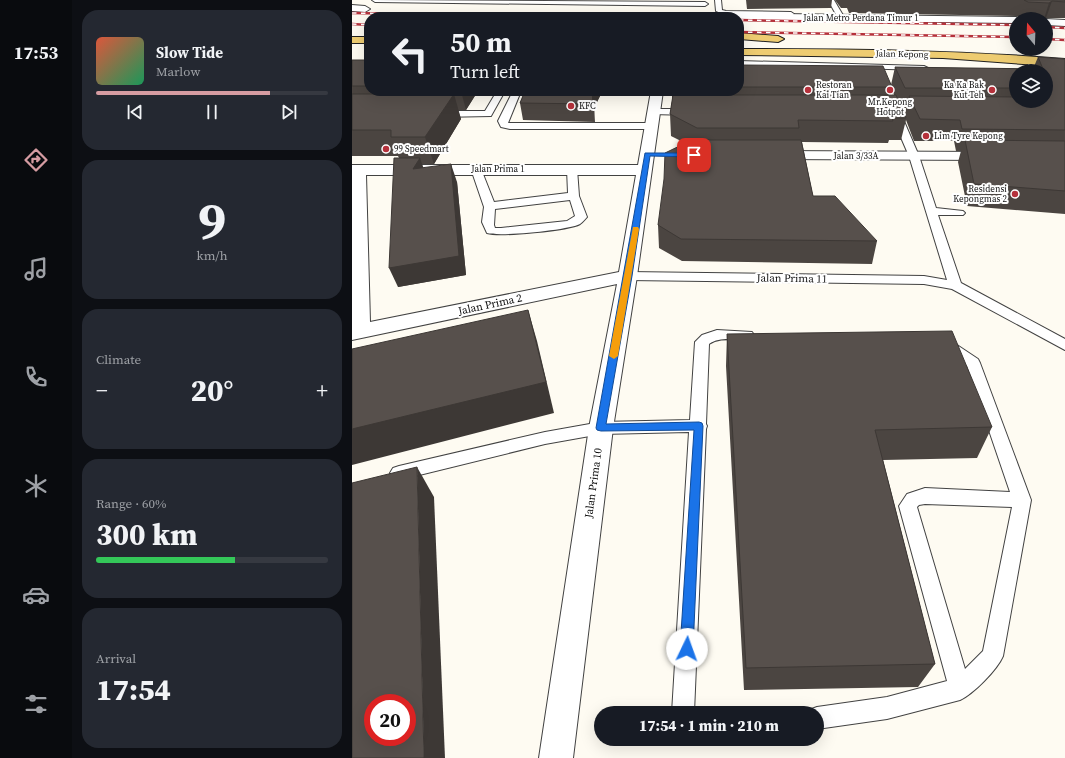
<!DOCTYPE html>
<html lang="en">
<head>
<meta charset="utf-8">
<style>
	body { margin:0; font-family:"Source Serif 4",serif; background:#242831; color:#f1f3f6; height:100vh; display:flex; flex-direction:column; font-size:15px; white-space:nowrap }
	* { box-sizing:border-box; margin:0 }
	p { font-size:13px; color:#9ea1a6 }
	.icon { flex:none; width:22px; height:22px; fill:none; stroke:currentColor; stroke-width:2; stroke-linecap:round; stroke-linejoin:round }
	.map { position:relative; flex:1; overflow:hidden }
	.details { display:flex; flex-direction:column; gap:10px; padding:10px; background:#0d0f14; width:280px }
	.details>* { flex:none }
	.hud { position:absolute; left:12px; top:12px; width:380px; height:84px; border-radius:16px; box-shadow:0 4px 16px #0002; background:#171b24; color:#f1f3f6; overflow:hidden }
	.needle { width:26px; rotate:341deg }
	.buttons { position:absolute; left:657px; top:12px; display:grid; gap:8px }
	.buttons a { display:grid; place-items:center; width:44px; height:44px; border-radius:50%; background:#171b24; box-shadow:0 4px 16px #0002; font-size:20px }
	.speed { position:absolute; left:12px; top:694px; display:flex; gap:8px; font-size:20px; font-weight:700; text-align:center }
	.speed>* { display:grid; place-content:center; width:52px; height:52px; border-radius:50%; background:#171b24; box-shadow:0 4px 16px #0002; line-height:1 }
	.speed .limit { border:6px solid #d22; background:#fff; color:#111 }
	.pin { position:absolute; display:grid; place-items:center; width:34px; height:34px; color:#fff; margin:-17px; border-radius:8px; box-shadow:0 2px 6px #0006 }
	.me { position:absolute; width:44px; margin:-22px; rotate:3deg; stroke-linejoin:round; filter:drop-shadow(0 0 3px #0008) }
	.turn { display:flex; align-items:center; gap:14px; height:84px; padding:0 20px; font-size:18px }
	.turn .icon { width:52px; height:52px; stroke-width:2.5 }
	.turn b { display:block; font-size:28px; line-height:34px }
	.big { font-size:30px; font-weight:800; line-height:1.1 }
	.details .card { flex:1; display:flex; flex-direction:column; justify-content:center; gap:6px; min-width:0; padding:0 14px; border-radius:16px; background:#242831 }
	.details .dial { align-items:center; gap:0 }
	.dial b { font-size:52px; line-height:1 }
	.song { display:flex; align-items:center; gap:12px }
	.cover { width:48px; height:48px; border-radius:6px; background:linear-gradient(135deg,hsl(10 70% 55%),hsl(150 70% 35%)) }
	.played { height:4px; border-radius:2px; background:linear-gradient(90deg,#d69ca2 75%,#363941 75%) }
	.keys { display:flex; justify-content:space-around; direction:ltr }
	.heat { display:flex; justify-content:space-between; align-items:center; font-size:22px; direction:ltr }
	.charge { height:6px; border-radius:3px; background:linear-gradient(90deg,#34c759 60%,#363941 0) }
	.trip { position:absolute; left:242px; top:706px; width:230px; height:40px; border-radius:20px; background:#171b24; box-shadow:0 4px 16px #0002; font-weight:800; line-height:40px; text-align:center }
	main { display:flex; flex:1; min-height:0 }
	.tab-bar { display:flex; flex-direction:column; width:72px; justify-content:space-around; align-items:center; background:#090b0e; color:#9ea1a6 }
	.tab-bar .icon { width:28px; height:28px }
	.tab-bar .selected { color:#d69ca2 }
	.tab-bar b { font-size:18px; color:#f1f3f6 }
	.map>svg:first-child { display:block }
</style>
</head>
<body>
<main>
<nav class="tab-bar">
<b>17:53</b>
<svg class="icon selected" aria-label="directions" viewBox="0 0 24 24"><path d="M12 3l9 9-9 9-9-9zM9 14v-3h6M13 9l2 2-2 2"/></svg>
<svg class="icon" aria-label="music" viewBox="0 0 24 24"><path d="M9 18V5l10-2v13"/><circle cx="6" cy="18" r="3"/><circle cx="16" cy="16" r="3"/></svg>
<svg class="icon" aria-label="phone" viewBox="0 0 24 24"><path d="M5 4h4l2 5-3 2q2 4 5 5l2-3 5 2v4C11 20 4 13 5 4z"/></svg>
<svg class="icon" aria-label="climate" viewBox="0 0 24 24"><path d="M12 3v18M4 7l16 10M4 17L20 7"/></svg>
<svg class="icon" aria-label="car" viewBox="0 0 24 24"><path d="M5 17H2v-5l4-1 3-4h7l3 4 3 1v5h-3M9 17h6M6 11h13"/><circle cx="7" cy="17" r="2"/><circle cx="17" cy="17" r="2"/></svg>
<svg class="icon" aria-label="filters" viewBox="0 0 24 24"><path d="M4 7h16M4 17h16"/><circle cx="9" cy="7" r="2"/><circle cx="15" cy="17" r="2"/></svg>
</nav>
<section class="details">
<div class="card">
<div class="song"><i class="cover"></i><div><b>Slow Tide</b><p>Marlow</p></div></div>
<div class="played"></div>
<div class="keys"><svg class="icon" aria-label="previous" viewBox="0 0 24 24"><path d="M18 5L8 12l10 7zM5 5v14"/></svg><svg class="icon" aria-label="pause" viewBox="0 0 24 24"><path d="M8 5v14M16 5v14"/></svg><svg class="icon" aria-label="next" viewBox="0 0 24 24"><path d="M6 5l10 7-10 7zM19 5v14"/></svg></div>
</div>
<div class="card dial"><b>9</b><p>km/h</p></div>
<div class="card"><p>Climate</p>
<div class="heat"><a>−</a><b class="big">20°</b><a>+</a></div>
</div>
<div class="card"><p>Range · 60%</p><b class="big">300 km</b><div class="charge"></div></div>
<div class="card"><p>Arrival</p><b class="big">17:54</b></div>
</section>
<div class="map">
<svg width="713" height="758" viewBox="0 0 713 758">
	<rect width="100%" height="100%" fill="#fefbf2"/>
	<g fill="none" stroke-linecap="round" stroke-linejoin="round">
		<g stroke="#424242" stroke-width="2">
			<g id="lane">
				<polygon points="20,0 353,2 356,4 353,6 23,2"/>
				<polygon points="363,0 369,0 370,10 374,11 439,12 442,14 439,16 373,15 364,11"/>
				<polygon points="476,0 482,0 492,17 490,18 486,18"/>
				<polygon points="676,58 682,58 684,69 683,71 673,71 676,68"/>
				<polygon points="387,61 572,66 576,68 572,70 387,65"/>
				<polygon points="145,91 153,91 139,116 87,117 82,114 87,111 133,111"/>
				<polygon points="161,91 169,91 156,123 300,123 305,126 300,129 158,129 149,127 146,121"/>
				<polygon points="302,109 339,109 344,112 339,115 299,114 297,112 299,110"/>
				<polygon points="543,109 548,112 567,156 584,208 611,211 613,213 611,215 586,215 609,283 713,339 713,350 600,289 572,284 276,280 271,279 270,276 271,273 276,272 572,276 595,280 557,156 538,112"/>
				<path d="M124,166L129,169L142,202L216,193L215,169L220,166L224,167L225,169L227,196L235,217C233,219 231,222 228,224C217,230 148,237 135,233L130,222L132,207L119,169ZM218,200L223,216L215,221L149,228H143L142,225L143,209Z"/>
				<path d="M365,330L400,332L402,335L400,338C386,342 370,335 357,344L354,424L355,426L354,429L342,713H320L337,432L249,434L193,444L47,480L41,478L38,473L41,468L47,466L193,432L249,422L338,420L343,342L350,335Z"/>
				<path d="M594,340L599,341L626,359L628,363L679,500L651,656C645,670 621,694 608,700L535,719L465,729V713H456L457,710L465,707L535,697L595,681L547,506L555,494L573,488L658,492L615,366L589,349L587,345L589,341ZM573,504L660,507L631,651L613,669L565,507L567,505Z"/>
			</g>
		</g>
		<g stroke="#424242" stroke-width="2">
			<g id="street">
				<polygon points="0,5 13,6 18,9 13,12 0,11"/>
				<polygon points="354,13 664,17 669,19 664,19 664,23 387,20 387,17 350,17 350,14"/>
				<polygon points="693,19 694,19 713,20 713,26 694,25"/>
				<path d="M299,91H311L285,276L261,428L221,758H187L237,428L265,284L0,340V165H286ZM14,175H284L267,272L18,322Z"/>
				<polygon points="422,151 638,152 643,153 645,156 643,159 638,160 422,159 417,158 415,155 417,152"/>
			</g>
		</g>
		<g stroke="#202020" stroke-width="2">
			<g id="primary">
				<polygon points="387,33 426,36 432,39 426,42 387,39"/>
				<rect x="0" y="37" width="17" height="6"/>
				<path d="M387,49C496,49 604,50 713,59V67L591,58L387,55Z"/>
			</g>
		</g>
		<use href="#lane" fill="#fff" fill-rule="evenodd"/>
		<use href="#street" fill="#fff" fill-rule="evenodd"/>
		<use href="#primary" fill="#eecc71" fill-rule="evenodd"/>
		<g stroke="#b5313b" stroke-width="2.5">
			<g id="rail">
				<polyline points="0,13 232,17"/>
				<polyline points="387,20 664,25"/>
				<polyline points="0,24 17,25"/>
				<polyline points="694,27 713,28"/>
				<polyline points="387,32 664,37"/>
				<polyline points="694,39 713,40"/>
			</g>
		</g>
		<use href="#rail" stroke="#fff" stroke-width="1.5" stroke-dasharray="4.5" stroke-linecap="butt"/>
	</g>
	<g fill="#4b4541" fill-rule="evenodd">
		<polygon points="394,0 480,0 479,8 395,9"/>
		<polygon points="483,0 713,0 713,18 694,18 692,19 670,18 664,16 497,13 495,8 489,8"/>
		<path d="M686,57L713,59V214L615,206L606,162L609,151H604L602,141H562L554,120L549,140H537L536,143L450,142L461,196L525,241L520,264L330,261L307,248L306,225L333,143L319,136L318,114L320,101V91H387V65L539,85L543,67L681,69ZM664,71L694,101H664ZM540,89L542,95H539ZM550,108H554L553,115Z"/>
		<polygon points="0,60 17,60 17,91 126,91 114,110 106,110 109,119 82,164 70,164 71,168 105,182 114,275 46,287 47,158 46,156 0,156"/>
		<polygon points="173,91 249,91 249,94 242,108 243,122 171,120 168,103"/>
		<polygon points="375,334 640,427 625,458 531,460 583,664 566,687 392,690 374,366"/>
	</g>
	<g fill="#3d3835">
		<polygon points="700,1 694,18 692,19 697,3"/>
		<polygon points="109,91 126,91 114,110"/>
		<polygon points="240,91 249,91 249,94 242,108 243,122"/>
		<polygon points="102,94 109,119 82,164 73,137"/>
		<polygon points="68,158 74,176 61,169"/>
		<polygon points="99,164 105,182 114,275 46,287 37,268"/>
		<polygon points="176,310 185,341 202,413 0,465 0,429"/>
		<polygon points="65,467 82,497 93,758 72,758"/>
	</g>
	<g fill="#57504c" stroke="#3d3835" fill-rule="evenodd">
		<polygon points="672,0 713,0 713,2 700,1 697,3 676,2"/>
		<polygon points="686,57 713,59 713,130 610,129 608,120 568,119 557,96 664,97 664,101 694,101 694,71 664,71 664,88 553,88 543,67 691,69"/>
		<rect x="0" y="60" width="17" height="26"/>
		<polygon points="387,65 531,66 540,87 387,87"/>
		<polygon points="173,91 240,91 241,104 168,103"/>
		<polygon points="0,94 102,94 73,137 39,137 39,130 0,130"/>
		<polygon points="321,95 544,95 554,118 540,118 541,121 446,120 447,128 345,128 318,114"/>
		<polygon points="340,140 449,140 461,196 483,196 525,241 329,239 306,225 312,179 313,153"/>
		<polygon points="613,140 713,141 713,191 622,184"/>
		<polygon points="42,158 68,158 61,169 99,164 107,256 37,268"/>
		<polygon points="176,310 194,382 0,429 0,349"/>
		<polygon points="600,331 640,427 523,430 583,664 394,668 375,334"/>
		<path d="M65,467L72,758H0V483ZM21,703H55V737H21Z"/>
	</g>
	<polygon fill="#1a73e8" stroke="#114b97" points="293,153 342,153 345,155 342,157 298,156 280,276 254,424 347,422 350,423 351,426 341,649 339,654 335,656 330,654 328,649 342,430 249,431 245,430 244,428"/>
	<polygon fill="#f59e0b" points="281,227 286,227 287,229 266,356 262,359 257,356"/>
	<g fill="#b5313b" stroke="#fff" stroke-width="1.5">
		<circle cx="456" cy="90" r="4"/>
		<circle cx="538" cy="90" r="4"/>
		<circle cx="640" cy="90" r="4"/>
		<circle cx="219" cy="106" r="4"/>
		<circle cx="574" cy="136" r="4"/>
		<circle cx="34" cy="149" r="4"/>
		<circle cx="663" cy="194" r="4"/>
	</g>
	<g text-anchor="middle" stroke-width="4" stroke-linejoin="round" paint-order="stroke">
		<g font-size="9" fill="#0f0f0f" stroke="#fff">
			<text x="509" y="21">Jalan Metro Perdana Timur 1</text>
			<text transform="translate(550 54) rotate(1)" y="3">Jalan Kepong</text>
			<text x="504" y="159">Jalan 3/33A</text>
			<text x="146" y="172">Jalan Prima 1</text>
		</g>
		<g font-size="9" fill="#0f0f0f" stroke="#fff" text-anchor="start">
			<text x="464" y="88">Restoran<tspan x="464" dy="10">Kai Tian</tspan></text>
			<text x="632" y="88" text-anchor="end">Ka Ka Bak<tspan x="632" dy="10">Kut Teh</tspan></text>
			<text x="538" y="105" text-anchor="middle">Mr.Kepong<tspan x="538" dy="10">Hotpot</tspan></text>
			<text x="227" y="109">KFC</text>
			<text x="582" y="139">Lim Tyre Kepong</text>
			<text x="42" y="152">99 Speedmart</text>
			<text x="655" y="192" text-anchor="end">Residensi<tspan x="655" dy="10">Kepongmas 2</tspan></text>
		</g>
		<g font-size="11" fill="#0f0f0f" stroke="#fff">
			<text transform="translate(440 278) rotate(1)" y="4">Jalan Prima 11</text>
			<text transform="translate(138 304) rotate(-12)" y="4">Jalan Prima 2</text>
			<text transform="translate(241 483) rotate(-82)" y="4">Jalan Prima 10</text>
		</g>
	</g>
</svg>
<div class="buttons">
<a><svg class="needle" viewBox="-14 -14 28 28"><path d="M0-13l5 13h-10z" fill="#e53935"/><path d="M0 13l5-13h-10z" fill="#9ea1a6"/></svg></a>
<a><svg class="icon" aria-label="layers" viewBox="0 0 24 24"><path d="M12 4l9 5-9 5-9-5zM3 14l9 5 9-5"/></svg></a>
</div>
<div class="speed"><div class="limit">20</div></div>
<div class="pin" style="left:342px;top:155px;background:#d93025"><svg class="icon" aria-label="arrive" viewBox="0 0 24 24"><path d="M6 21V4h12l-3 4 3 4H6"/></svg></div>
<svg class="me" style="left:335px;top:649px" viewBox="-20 -20 40 40"><circle r="19" fill="#fff"/><path d="M0-13L10 11 0 6-10 11z" fill="#1a73e8"/></svg>
<div class="trip">17:54 · 1 min · 210 m</div>
<div class="hud">
<div class="turn"><svg class="icon" aria-label="left" viewBox="0 0 24 24"><path d="M17 20v-9H6M10 6l-5 5 5 5"/></svg><div><b>50 m</b>Turn left</div></div>
</div>
</div>
</main>
</body>
</html>
